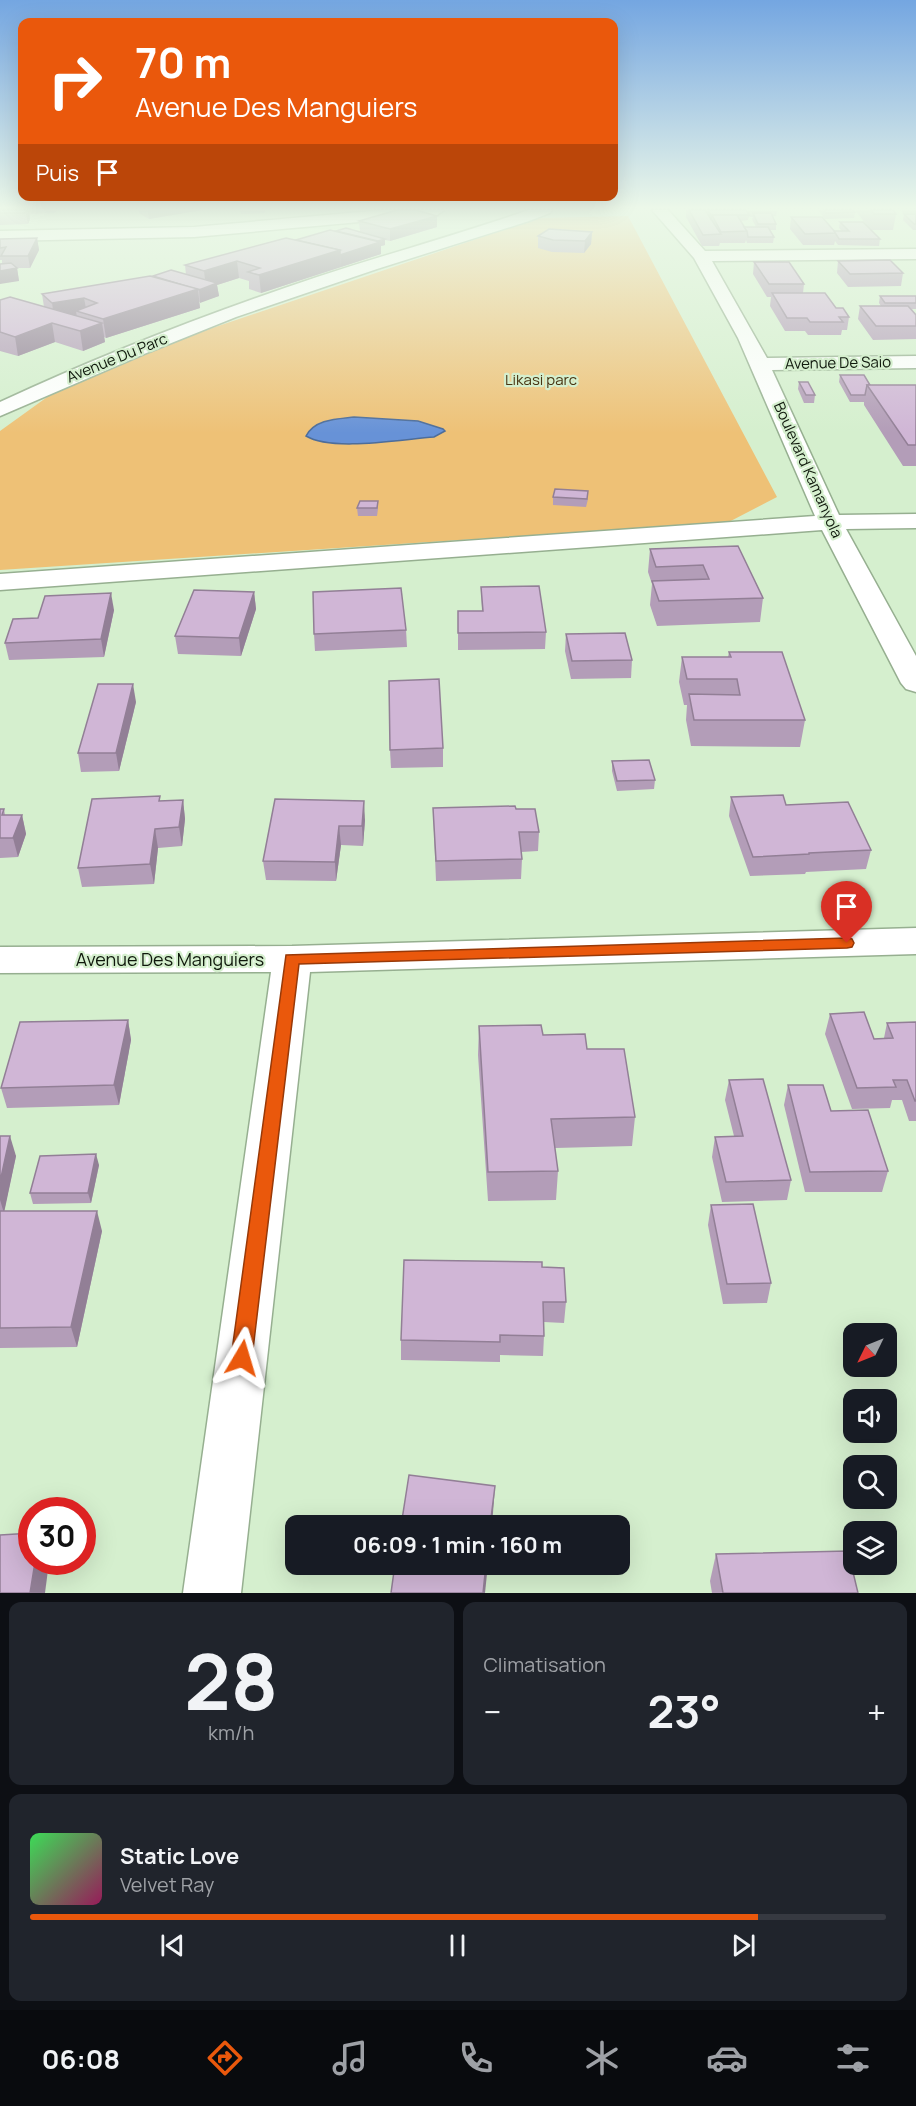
<!DOCTYPE html>
<html lang="fr">
<head>
<meta charset="utf-8">
<style>
	body { margin:0; font-family:Manrope,sans-serif; background:#20242c; color:#f1f3f6; height:100vh; display:flex; flex-direction:column; font-size:22px; white-space:nowrap }
	* { box-sizing:border-box; margin:0 }
	p { font-size:20px; color:#9ea1a6 }
	.icon { flex:none; width:33px; height:33px; fill:none; stroke:currentColor; stroke-width:2; stroke-linecap:round; stroke-linejoin:round }
	.map { position:relative; height:1593px; overflow:hidden }
	.drawer { display:flex; flex-direction:column; gap:9px; padding:9px; background:#0d0f14; flex:1 }
	.drawer>* { flex:none }
	.banner { position:absolute; left:18px; top:18px; width:600px; height:183px; border-radius:12px; box-shadow:0 6px 24px #0002; background:#ea580c; color:#fff; overflow:hidden }
	.needle { width:39px; rotate:227deg }
	.tools { position:absolute; left:843px; top:1323px; display:grid; gap:12px }
	.tools a { display:grid; place-items:center; width:54px; height:54px; border-radius:12px; background:#171b24; box-shadow:0 6px 24px #0002; font-size:30px }
	.speed { position:absolute; left:18px; top:1497px; display:flex; gap:12px; font-size:30px; font-weight:700; text-align:center }
	.speed>* { display:grid; place-content:center; width:78px; height:78px; border-radius:50%; background:#171b24; box-shadow:0 6px 24px #0002; line-height:1 }
	.speed .limit { border:9px solid #d22; background:#fff; color:#111 }
	.pin { position:absolute; display:grid; place-items:center; width:51px; height:51px; color:#fff; margin:-62px -26px; border-radius:50% 50% 50% 0; rotate:-45deg; box-shadow:0 0 6px #0007 }
	.pin .icon { rotate:45deg }
	.me { position:absolute; width:66px; margin:-33px; rotate:7deg; stroke-linejoin:round; filter:drop-shadow(0 0 4px #0008) }
	.turn { display:flex; align-items:center; gap:21px; height:126px; padding:0 18px; font-size:27px }
	.turn .icon { width:78px; height:78px; stroke-width:2.5 }
	.turn b { display:block; font-size:42px; line-height:51px }
	.then { display:flex; align-items:center; height:57px; padding:0 18px; background:#0003; gap:12px; font-size:22px }
	.big { font-size:45px; font-weight:700; line-height:1.1 }
	.drawer .widget { flex:1; display:flex; flex-direction:column; justify-content:center; gap:9px; min-width:0; padding:0 21px; border-radius:12px; background:#20242c }
	.drawer .dial { align-items:center; gap:0 }
	.dial b { font-size:78px; line-height:1 }
	.song { display:flex; align-items:center; gap:18px }
	.cover { width:72px; height:72px; border-radius:9px; background:linear-gradient(135deg,hsl(130 70% 55%),hsl(330 70% 35%)) }
	.played { height:6px; border-radius:3px; background:linear-gradient(90deg,#ea580c 85%,#363941 85%) }
	.keys { display:flex; justify-content:space-around; direction:ltr }
	.heat { display:flex; justify-content:space-between; align-items:center; font-size:33px; direction:ltr }
	.drawer .tiles { flex:1; display:grid; gap:9px; grid-template-columns:1fr 1fr }
	.widget:last-child { grid-column:span 2 }
	.trip { position:absolute; left:285px; top:1515px; width:345px; height:60px; border-radius:12px; background:#171b24; box-shadow:0 6px 24px #0002; font-weight:700; line-height:60px; text-align:center }
	.menu { display:flex; height:96px; justify-content:space-around; align-items:center; background:#090b0e; color:#9ea1a6 }
	.menu .icon { width:42px; height:42px }
	.menu .current { color:#ea580c }
	.menu b { font-size:27px; color:#f1f3f6 }
	.map>svg:first-child { display:block }
</style>
</head>
<body>
<div class="map">
<svg width="916" height="1593" viewBox="0 0 916 1593">
	<rect width="100%" height="100%" fill="#d5efce"/>
	<polygon fill="#eec176" points="628,216 777,497 723,525 614,530 0,570 0,431 82,372 539,218"/>
	<path fill="#6792d7" stroke="#4d6d9a" stroke-width="1.5" d="M354,417L418,421L443,429L445,431L434,437C403,439 332,452 306,436C315,419 337,419 354,417Z"/>
	<g fill="none" stroke-linecap="round" stroke-linejoin="round">
		<g stroke="#96af90" stroke-width="3">
			<g id="street">
				<polygon points="383,210 444,210 437,215 194,237 0,241 0,231 194,227"/>
				<path d="M529,210H552L550,213L529,221L377,269L236,317L144,354L0,416V402C103,354 209,313 317,277C387,254 459,234 529,210Z"/>
				<polygon points="652,210 668,210 705,251 916,249 916,259 712,261 767,358 916,356 916,368 772,370 839,515 916,514 916,528 846,529 916,656 916,692 906,689 901,683 822,530 0,590 0,574 815,516 738,338 694,258"/>
				<polygon points="916,928 916,954 310,972 241,1593 183,1593 271,972 0,973 0,947 292,946"/>
			</g>
		</g>
		<use href="#street" fill="#fff" fill-rule="evenodd"/>
	</g>
	<g fill="#b39db8" fill-rule="evenodd">
		<polygon points="0,210 57,210 55,213 29,214 30,219 28,224 0,225"/>
		<polygon points="139,210 202,210 149,219 139,213"/>
		<polygon points="240,210 265,210 265,213 241,214"/>
		<path d="M686,210L777,211L776,216H773L776,224V230H770L774,237L773,243H747L746,240L745,243H720L719,246H702L686,217ZM749,216L750,217H753L752,219L756,227H744L740,221L748,220Z"/>
		<polygon points="818,210 853,210 855,212 854,218 825,219"/>
		<polygon points="855,210 893,210 896,214 893,230 871,230 880,239 879,246 838,245 835,241 834,245 803,245 790,229 791,217 834,231 842,231 839,228 840,222 869,228"/>
		<polygon points="901,210 916,210 916,213 903,213"/>
		<polygon points="904,214 916,214 916,230 913,230 903,220"/>
		<polygon points="437,216 437,227 390,241 385,240 385,245 381,246 381,254 261,293 249,289 249,281 239,278 217,285 219,296 199,302 200,308 106,338 104,337 105,342 83,351 55,342 18,356 0,351 0,300 44,307 42,294 153,277 186,275 185,265 336,231 360,232 359,221"/>
		<polygon points="592,232 591,244 584,253 552,252 538,248 538,236"/>
		<polygon points="37,238 39,250 30,268 17,268 19,281 2,264 2,260 0,260 0,239"/>
		<polygon points="838,261 903,273 901,286 848,287 837,273"/>
		<polygon points="754,262 804,284 803,293 836,308 849,317 847,330 842,330 841,335 808,335 805,331 785,331 770,306 771,297 767,297 753,274"/>
		<polygon points="880,296 916,296 916,309 912,309 916,315 916,339 873,340 858,319 860,306 881,306 879,303"/>
		<polygon points="840,375 870,385 916,385 916,466 903,466 864,405 864,402 850,402 839,382"/>
		<polygon points="799,382 815,395 814,403 804,403 798,389"/>
		<polygon points="553,497 588,499 586,507 553,505"/>
		<polygon points="378,501 378,509 377,516 358,516 357,508"/>
		<polygon points="738,546 763,598 760,622 657,626 650,605 652,584 648,572 650,549"/>
		<polygon points="481,587 546,632 545,649 458,650 458,611 482,611"/>
		<polygon points="254,592 256,609 241,656 178,654 175,636"/>
		<polygon points="114,610 104,657 9,660 5,643 38,618"/>
		<polygon points="406,630 407,647 315,651 314,634"/>
		<polygon points="566,634 632,660 631,678 571,679 565,651"/>
		<polygon points="729,652 805,720 800,747 691,746 686,720 687,705 684,705 679,682 682,657 728,657"/>
		<polygon points="136,702 119,771 81,772 78,753"/>
		<polygon points="443,748 443,767 391,768 390,750"/>
		<polygon points="612,761 655,780 654,789 617,791 612,771"/>
		<polygon points="160,796 160,801 183,800 185,819 182,846 158,848 154,884 82,887 78,868"/>
		<polygon points="731,797 786,805 871,850 866,869 806,872 805,874 750,876 729,816"/>
		<polygon points="275,799 365,820 363,846 341,845 336,881 266,880 263,861"/>
		<polygon points="433,808 516,809 539,832 538,851 521,852 522,859 521,879 436,881"/>
		<polygon points="0,809 4,809 5,815 22,815 26,834 18,857 0,858"/>
		<polygon points="830,1014 874,1039 884,1038 887,1023 916,1022 916,1121 909,1121 902,1100 892,1100 890,1108 852,1109 825,1034"/>
		<polygon points="128,1020 131,1040 119,1105 7,1108 1,1088"/>
		<polygon points="479,1026 543,1035 587,1049 635,1117 632,1146 555,1148 558,1171 556,1200 488,1201 478,1055"/>
		<polygon points="729,1080 791,1180 787,1200 722,1202 712,1157 715,1137 734,1136 725,1100"/>
		<polygon points="788,1085 831,1111 888,1171 882,1192 805,1192 784,1105"/>
		<polygon points="0,1136 16,1156 4,1211 102,1231 77,1347 0,1348"/>
		<polygon points="99,1165 91,1203 33,1204 30,1193"/>
		<polygon points="711,1205 771,1283 767,1303 723,1304 708,1225"/>
		<polygon points="542,1267 566,1302 564,1323 544,1322 544,1336 543,1356 500,1355 500,1362 401,1360 401,1340"/>
		<polygon points="716,1554 858,1593 712,1593 710,1581"/>
	</g>
	<g fill="#927f96">
		<polygon points="27,210 29,210 30,219 28,224 26,213"/>
		<polygon points="148,210 202,210 149,219"/>
		<polygon points="437,216 437,227 390,241 390,229"/>
		<polygon points="592,232 591,244 584,253 585,241"/>
		<polygon points="37,238 39,250 30,268 28,256"/>
		<polygon points="385,239 385,245 381,246 381,254 341,267 340,255"/>
		<polygon points="340,250 341,267 261,293 259,275"/>
		<polygon points="237,261 239,278 217,285 219,296 200,303 199,290 206,287 204,271"/>
		<polygon points="17,268 19,281 0,284 0,271"/>
		<polygon points="198,289 200,308 106,338 103,319"/>
		<polygon points="84,298 87,314 76,311 77,318 55,322 52,303"/>
		<polygon points="52,323 55,342 18,356 15,337"/>
		<polygon points="102,323 105,342 83,351 80,331"/>
		<polygon points="254,592 256,609 241,656 239,638"/>
		<polygon points="111,593 114,610 104,657 101,639"/>
		<polygon points="133,684 136,702 119,771 116,753"/>
		<polygon points="183,800 185,819 182,846 179,827"/>
		<polygon points="364,801 365,820 363,846 362,826"/>
		<polygon points="22,815 26,834 18,857 13,838"/>
		<polygon points="339,826 341,845 336,881 335,862"/>
		<polygon points="155,829 158,848 154,884 150,864"/>
		<polygon points="128,1020 131,1040 119,1105 114,1085"/>
		<polygon points="10,1136 16,1156 4,1213 0,1200 0,1182"/>
		<polygon points="96,1154 99,1165 91,1203 88,1193"/>
		<polygon points="97,1211 102,1231 77,1347 71,1327"/>
		<polygon points="495,1486 492,1526 490,1526"/>
		<polygon points="35,1562 49,1562 45,1593 30,1593"/>
		<polygon points="486,1564 488,1564 485,1593 483,1593"/>
	</g>
	<g fill="#d0b6d6" stroke="#927f96" stroke-width="1.5">
		<polygon points="0,210 27,210 26,213 0,213"/>
		<polygon points="397,210 416,210 437,216 390,229 359,221"/>
		<polygon points="689,210 705,210 721,234 703,235"/>
		<polygon points="708,210 746,210 749,215 712,215 711,219 709,215 711,215"/>
		<polygon points="824,210 853,210 855,212 826,213"/>
		<polygon points="871,210 893,210 896,214 874,214"/>
		<polygon points="753,213 771,213 776,224 758,224"/>
		<polygon points="904,214 916,214 916,224 914,224"/>
		<polygon points="712,215 737,215 747,231 721,232"/>
		<polygon points="791,217 822,217 836,233 805,234"/>
		<polygon points="840,222 863,222 880,239 839,239 834,231 849,231"/>
		<polygon points="744,227 768,227 774,237 748,237 747,231"/>
		<polygon points="346,228 385,239 378,241 336,231"/>
		<polygon points="549,229 592,232 585,241 553,240 538,236"/>
		<polygon points="330,230 380,242 340,255 340,250 296,240"/>
		<polygon points="37,238 28,256 1,256 6,247 0,248 0,239"/>
		<polygon points="286,238 340,250 259,275 248,272 260,268 237,261 204,271 185,265"/>
		<polygon points="890,260 903,273 850,274 838,261"/>
		<polygon points="754,262 789,262 804,284 769,284"/>
		<polygon points="11,263 17,268 0,271 0,264"/>
		<polygon points="171,270 217,283 199,290 153,276"/>
		<polygon points="150,276 198,289 103,319 76,311 97,303 84,298 52,303 42,294"/>
		<polygon points="772,293 825,293 836,308 843,308 849,317 839,317 843,322 810,322 807,318 787,318"/>
		<polygon points="880,296 916,296 916,303 885,303"/>
		<polygon points="10,297 102,323 80,331 52,323 15,337 0,332 0,300"/>
		<polygon points="860,306 908,306 916,315 916,326 876,326"/>
		<polygon points="840,375 864,375 870,385 867,385 865,395 851,395"/>
		<polygon points="799,382 808,382 815,395 806,395"/>
		<polygon points="867,385 916,385 916,445 908,445"/>
		<polygon points="555,489 588,491 587,499 553,497"/>
		<polygon points="360,501 378,501 377,508 357,508"/>
		<polygon points="738,546 763,598 659,601 652,581 709,579 703,565 656,567 650,549"/>
		<polygon points="539,586 546,632 458,633 458,611 483,611 481,587"/>
		<polygon points="401,588 406,630 314,634 313,592"/>
		<polygon points="194,590 254,592 239,638 175,636"/>
		<polygon points="111,593 101,639 5,643 13,619 38,618 45,596"/>
		<polygon points="625,633 632,660 572,661 566,634"/>
		<polygon points="729,652 782,652 805,720 694,720 689,694 740,695 737,679 687,679 682,657 731,657"/>
		<polygon points="439,679 443,748 390,750 389,681"/>
		<polygon points="98,684 133,684 116,753 78,753"/>
		<polygon points="649,760 655,780 617,781 612,761"/>
		<polygon points="783,795 786,805 848,802 871,850 809,853 809,854 753,857 731,797"/>
		<polygon points="160,796 159,801 183,800 179,827 155,829 150,864 78,868 92,799"/>
		<polygon points="275,799 364,801 362,826 339,826 335,862 263,861"/>
		<polygon points="515,806 516,809 535,809 539,832 519,832 522,859 436,861 433,808"/>
		<polygon points="0,809 4,809 2,815 22,815 13,838 0,838"/>
		<polygon points="864,1012 874,1039 893,1038 887,1023 916,1022 916,1101 915,1101 907,1080 893,1080 896,1087 857,1088 830,1014"/>
		<polygon points="128,1020 114,1085 1,1088 20,1022"/>
		<polygon points="541,1025 543,1035 585,1034 587,1049 624,1049 635,1117 551,1119 558,1171 488,1172 479,1026"/>
		<polygon points="763,1079 791,1180 726,1182 715,1137 743,1136 729,1080"/>
		<polygon points="788,1085 823,1085 831,1111 868,1110 888,1171 810,1172"/>
		<polygon points="0,1136 10,1136 0,1182"/>
		<polygon points="96,1154 88,1193 30,1193 40,1156"/>
		<polygon points="753,1204 771,1283 727,1284 711,1205"/>
		<polygon points="0,1211 97,1211 71,1327 0,1328"/>
		<polygon points="404,1260 542,1262 542,1267 564,1268 566,1302 543,1302 544,1336 500,1335 500,1342 401,1340"/>
		<polygon points="409,1475 495,1486 490,1526 401,1526"/>
		<polygon points="32,1533 32,1562 35,1562 30,1593 0,1593 0,1535"/>
		<polygon points="848,1551 858,1593 723,1593 716,1554"/>
		<polygon points="395,1564 486,1564 483,1593 391,1593"/>
	</g>
	<linearGradient id="sky" x2="0" y2="1"><stop stop-color="#74a6e1"/><stop offset="0.48" stop-color="#ecf8e9"/><stop offset="1" stop-color="#ecf8e9" stop-opacity="0"/></linearGradient>
	<rect width="916" height="433" fill="url(#sky)"/>
	<polygon fill="#ea580c" stroke="#983908" stroke-width="1.5" points="847,938 852,939 854,943 852,947 847,948 299,964 252,1358 249,1365 242,1368 234,1365 231,1358 286,955"/>
	<g text-anchor="middle" stroke-width="4.5" stroke-linejoin="round" paint-order="stroke">
		<g font-size="15" fill="#0f180c" stroke="#d5efce">
			<text transform="translate(117 358) rotate(-22)" y="5">Avenue Du Parc</text>
			<text transform="translate(838 363) rotate(-1)" y="5">Avenue De Saio</text>
			<text transform="translate(808 470) rotate(66)" y="5">Boulevard Kamanyola</text>
		</g>
		<g font-size="15" fill="#493512" stroke="#d5efce">
			<text x="541" y="385">Likasi parc</text>
		</g>
		<g font-size="18" fill="#0f180c" stroke="#d5efce">
			<text x="170" y="966">Avenue Des Manguiers</text>
		</g>
	</g>
</svg>
<div class="tools">
<a><svg class="needle" viewBox="-14 -14 28 28"><path d="M0-13l5 13h-10z" fill="#e53935"/><path d="M0 13l5-13h-10z" fill="#9ea1a6"/></svg></a>
<a><svg class="icon" aria-label="sound" viewBox="0 0 24 24"><path d="M4 9h4l5-4v14l-5-4H4zM17 9q2 3 0 6"/></svg></a>
<a><svg class="icon" aria-label="search" viewBox="0 0 24 24"><circle cx="10" cy="10" r="6"/><path d="M15 15l6 6"/></svg></a>
<a><svg class="icon" aria-label="layers" viewBox="0 0 24 24"><path d="M12 4l9 5-9 5-9-5zM3 14l9 5 9-5"/></svg></a>
</div>
<div class="speed"><div class="limit">30</div></div>
<div class="pin" style="left:847px;top:943px;background:#d93025"><svg class="icon" aria-label="arrive" viewBox="0 0 24 24"><path d="M6 21V4h12l-3 4 3 4H6"/></svg></div>
<svg class="me" style="left:242px;top:1358px" viewBox="-20 -20 40 40"><path d="M0-17L14 15 0 8-14 15z" fill="#ea580c" stroke="#fff" stroke-width="4"/></svg>
<div class="trip">06:09 · 1 min · 160 m</div>
<div class="banner">
<div class="turn"><svg class="icon" aria-label="right" viewBox="0 0 24 24"><path d="M7 20v-9h11M14 6l5 5-5 5"/></svg><div><b>70 m</b>Avenue Des Manguiers</div></div>
<div class="then">Puis<svg class="icon" aria-label="arrive" viewBox="0 0 24 24"><path d="M6 21V4h12l-3 4 3 4H6"/></svg></div>
</div>
</div>
<section class="drawer">
<div class="tiles">
<div class="widget dial"><b>28</b><p>km/h</p></div>
<div class="widget"><p>Climatisation</p>
<div class="heat"><a>−</a><b class="big">23°</b><a>+</a></div>
</div>
<div class="widget">
<div class="song"><i class="cover"></i><div><b>Static Love</b><p>Velvet Ray</p></div></div>
<div class="played"></div>
<div class="keys"><svg class="icon" aria-label="previous" viewBox="0 0 24 24"><path d="M18 5L8 12l10 7zM5 5v14"/></svg><svg class="icon" aria-label="pause" viewBox="0 0 24 24"><path d="M8 5v14M16 5v14"/></svg><svg class="icon" aria-label="next" viewBox="0 0 24 24"><path d="M6 5l10 7-10 7zM19 5v14"/></svg></div>
</div>
</div>
</section>
<nav class="menu">
<b>06:08</b>
<svg class="icon current" aria-label="directions" viewBox="0 0 24 24"><path d="M12 3l9 9-9 9-9-9zM9 14v-3h6M13 9l2 2-2 2"/></svg>
<svg class="icon" aria-label="music" viewBox="0 0 24 24"><path d="M9 18V5l10-2v13"/><circle cx="6" cy="18" r="3"/><circle cx="16" cy="16" r="3"/></svg>
<svg class="icon" aria-label="phone" viewBox="0 0 24 24"><path d="M5 4h4l2 5-3 2q2 4 5 5l2-3 5 2v4C11 20 4 13 5 4z"/></svg>
<svg class="icon" aria-label="climate" viewBox="0 0 24 24"><path d="M12 3v18M4 7l16 10M4 17L20 7"/></svg>
<svg class="icon" aria-label="car" viewBox="0 0 24 24"><path d="M5 17H2v-5l4-1 3-4h7l3 4 3 1v5h-3M9 17h6M6 11h13"/><circle cx="7" cy="17" r="2"/><circle cx="17" cy="17" r="2"/></svg>
<svg class="icon" aria-label="filters" viewBox="0 0 24 24"><path d="M4 7h16M4 17h16"/><circle cx="9" cy="7" r="2"/><circle cx="15" cy="17" r="2"/></svg>
</nav>
</body>
</html>
